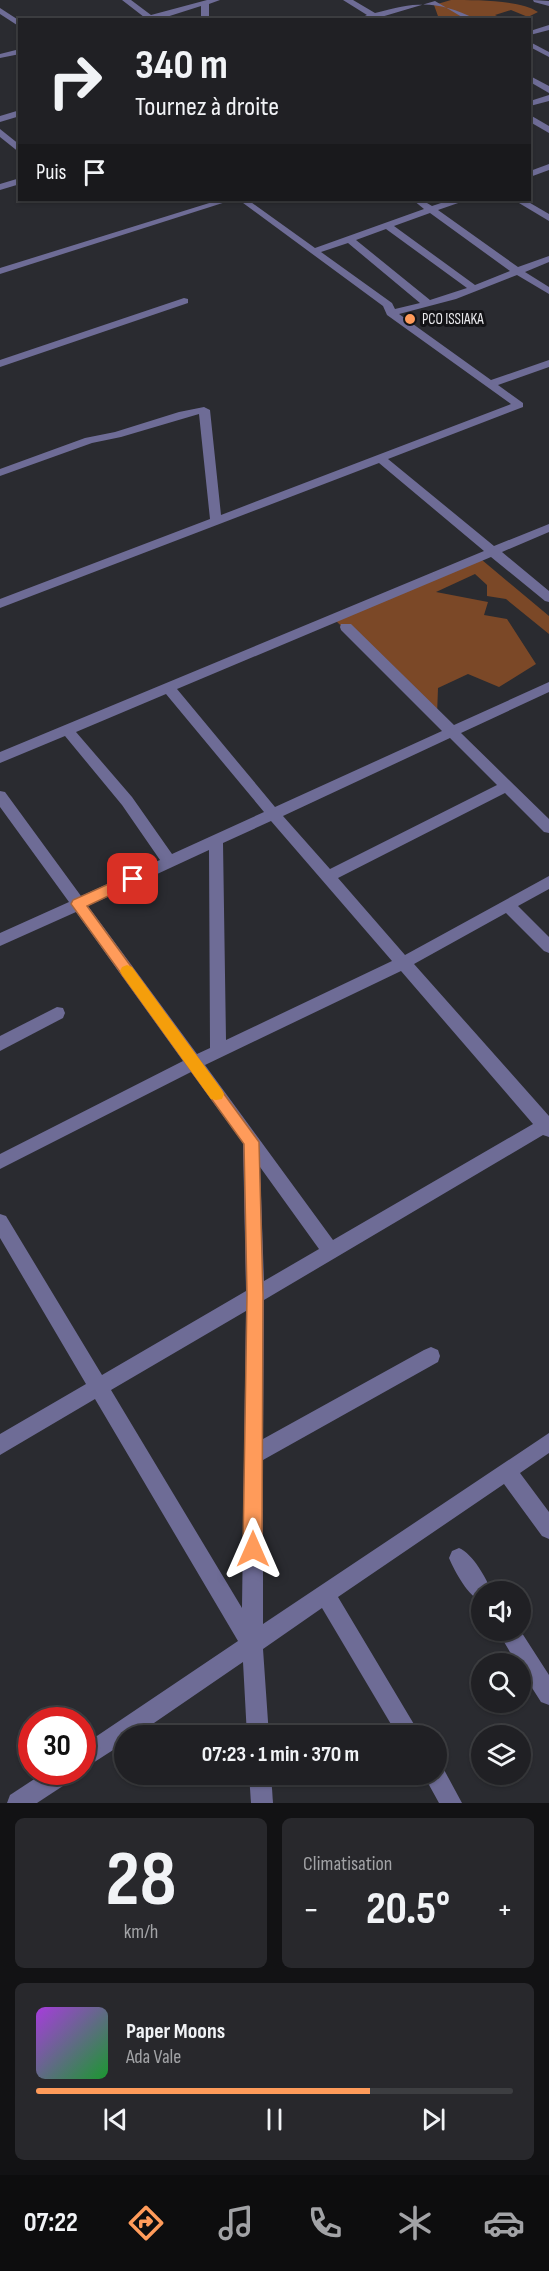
<!DOCTYPE html>
<html lang="fr">
<head>
<meta charset="utf-8">
<style>
	body { margin:0; font-family:"Sofia Sans Condensed",sans-serif; background:#28282c; color:#f1f3f6; height:100vh; display:flex; flex-direction:column; font-size:22px; white-space:nowrap }
	* { box-sizing:border-box; margin:0 }
	p { font-size:20px; color:#a2a3a6 }
	.icon { flex:none; width:33px; height:33px; fill:none; stroke:currentColor; stroke-width:2; stroke-linecap:round; stroke-linejoin:round }
	.map { position:relative; height:1803px; overflow:hidden }
	.details { display:flex; flex-direction:column; gap:15px; padding:15px; background:#121214; flex:1 }
	.details>* { flex:none }
	.top-card { position:absolute; left:18px; top:18px; width:513px; height:183px; border-radius:0px; box-shadow:0 2px 4px #0004,0 0 0 2px #3d3e41; background:#202024; color:#f1f3f6; overflow:hidden }
	.controls { position:absolute; left:471px; top:1581px; display:grid; gap:12px }
	.controls a { display:grid; place-items:center; width:60px; height:60px; border-radius:50%; background:#202024; box-shadow:0 2px 4px #0004,0 0 0 2px #3d3e41; font-size:30px }
	.speed { position:absolute; left:18px; top:1707px; display:flex; gap:12px; font-size:30px; font-weight:700; text-align:center }
	.speed>* { display:grid; place-content:center; width:78px; height:78px; border-radius:50%; background:#202024; box-shadow:0 2px 4px #0004,0 0 0 2px #3d3e41; line-height:1 }
	.speed .limit { border:9px solid #d22; background:#fff; color:#111 }
	.pin { position:absolute; display:grid; place-items:center; width:51px; height:51px; color:#fff; margin:-26px; border-radius:12px; box-shadow:0 3px 9px #0006 }
	.me { position:absolute; width:66px; margin:-33px; rotate:0deg; stroke-linejoin:round; filter:drop-shadow(0 0 4px #0008) }
	.turn { display:flex; align-items:center; gap:21px; height:126px; padding:0 18px; font-size:27px }
	.turn .icon { width:78px; height:78px; stroke-width:2.5 }
	.turn b { display:block; font-size:42px; line-height:51px }
	.then { display:flex; align-items:center; height:57px; padding:0 18px; background:#0003; gap:12px; font-size:22px }
	.big { font-size:45px; font-weight:700; line-height:1.1 }
	.details .tile { flex:1; display:flex; flex-direction:column; justify-content:center; gap:9px; min-width:0; padding:0 21px; border-radius:9px; background:#28282c }
	.details .dial { align-items:center; gap:0 }
	.dial b { font-size:78px; line-height:1 }
	.song { display:flex; align-items:center; gap:18px }
	.cover { width:72px; height:72px; border-radius:9px; background:linear-gradient(135deg,hsl(280 70% 55%),hsl(130 70% 35%)) }
	.played { height:6px; border-radius:3px; background:linear-gradient(90deg,#ff9b5a 70%,#3d3e41 70%) }
	.keys { display:flex; justify-content:space-around; direction:ltr }
	.heat { display:flex; justify-content:space-between; align-items:center; font-size:33px; direction:ltr }
	.details .tiles { flex:1; display:grid; gap:15px; grid-template-columns:1fr 1fr }
	.tile:last-child { grid-column:span 2 }
	.trip { position:absolute; left:114px; top:1725px; width:333px; height:60px; border-radius:30px; background:#202024; box-shadow:0 2px 4px #0004,0 0 0 2px #3d3e41; font-weight:700; line-height:60px; text-align:center }
	.dock { display:flex; height:96px; justify-content:space-around; align-items:center; background:#0d0d0e; color:#a2a3a6 }
	.dock .icon { width:42px; height:42px }
	.dock .selected { color:#ff9b5a }
	.dock b { font-size:27px; color:#f1f3f6 }
	.map>svg:first-child { display:block }
</style>
</head>
<body>
<div class="map">
<svg width="549" height="1803" viewBox="0 0 549 1803">
	<rect width="100%" height="100%" fill="#2a2b30"/>
	<g fill="#7b4827">
		<path d="M451,0C476,0 521,0 538,12L528,17L511,10L495,15L503,19H439L434,5Z"/>
		<polygon points="482,560 549,616 549,634 506,599 487,596 487,585 475,574 436,592 488,602 484,615 507,619 536,664 499,687 468,674 438,688 437,716 336,621"/>
	</g>
	<g fill="none" stroke-linecap="round" stroke-linejoin="round">
		<g fill="#6e6c96" fill-rule="evenodd">
			<polygon points="122,0 131,0 151,15 207,0 220,0 209,4 209,20 201,20 201,6 157,20 137,20 144,17"/>
			<path d="M343,0H353L375,13C419,1 437,0 478,20H467L435,1L371,20H356L367,15Z"/>
			<polygon points="533,0 549,1 549,6 534,2"/>
			<polygon points="0,8 20,21 20,27 0,14"/>
			<polygon points="549,25 549,30 530,35 530,31"/>
			<polygon points="530,42 549,52 549,57 530,47"/>
			<polygon points="20,49 20,54 0,58 0,54"/>
			<polygon points="530,76 549,86 549,93 530,82"/>
			<polygon points="549,95 549,101 530,106 530,101"/>
			<polygon points="20,110 20,116 0,122 0,116"/>
			<polygon points="530,115 549,126 549,133 530,122"/>
			<polygon points="0,129 20,145 20,153 0,137"/>
			<polygon points="549,164 549,170 530,177 530,171"/>
			<polygon points="20,178 20,184 0,190 0,184"/>
			<polygon points="219,200 232,200 0,274 0,268"/>
			<path d="M239,200H248L315,248L424,209L413,200H422L432,206L450,200H462L461,202L438,210L518,267L549,256V262L525,272L549,287V294L517,275L456,299L399,314L491,380L549,360V367L498,385L523,403V407L388,459L494,546L549,524V532L502,552L549,591V602L545,601L491,557L177,689L275,807L442,731L341,630L340,627L341,624H351L454,725L549,682V692L461,733L549,819V833L544,832L505,793L338,878L405,955L549,876V889L518,906L549,937V953L544,951L506,913L414,964L549,1116V1137L543,1135L264,1300L263,1439L424,1350L431,1347L438,1350L440,1356L438,1362L263,1460V1624L549,1433V1453L520,1473L549,1512V1539L542,1536L504,1484L338,1597L421,1736H398L322,1608L263,1649L269,1736H247L243,1662L135,1736H124V1743L82,1770V1746L238,1641L95,1399L0,1455V1434L86,1384L0,1238V1214L6,1216L102,1375L246,1291L243,1143L191,1072L0,1169V1154L183,1061L76,912L0,946V933L69,902L0,807V791L5,792L81,896L160,860L122,805L65,736L0,763V752L484,551L379,463L0,608V599L210,519L199,414L121,437L92,443L0,476V469L85,438L115,432L179,412L204,407L210,410L221,515L511,404L387,315L383,306ZM430,213L510,271L475,285L394,226ZM386,229L467,288L430,300L356,240ZM348,243L420,303L395,309L392,303L321,252ZM166,694L264,812L172,854L132,797L76,732ZM450,738L497,785L330,869L283,816ZM271,821L392,961L226,1040L223,843ZM209,850L210,1048L197,1054L88,906ZM401,971L533,1124L333,1240L205,1065ZM260,1167L319,1249L264,1281ZM246,1311L242,1608L111,1390Z"/>
			<polygon points="514,200 525,200 549,214 549,221"/>
			<polygon points="184,298 188,299 188,303 0,367 0,360"/>
			<polygon points="57,1007 63,1008 65,1013 63,1018 0,1051 0,1036"/>
			<path d="M459,1548C473,1554 486,1578 492,1592H482V1602C468,1596 455,1572 449,1558L452,1551Z"/>
			<polygon points="497,1630 520,1630 549,1675 549,1705 541,1702 520,1669 520,1664 517,1664"/>
			<polygon points="436,1764 442,1766 462,1803 439,1803 423,1774 436,1774"/>
			<polygon points="45,1772 75,1772 72,1780 37,1803 7,1803 10,1795"/>
			<polygon points="249,1774 271,1774 273,1803 251,1803"/>
		</g>
	</g>
	<polygon fill="#ff9b5a" stroke="#a6653a" stroke-width="1.5" points="133,873 138,875 140,879 138,882 87,906 259,1142 263,1295 262,1549 259,1556 253,1559 246,1556 243,1549 247,1295 244,1144 71,904 73,900"/>
	<polygon fill="#f59e0b" points="127,965 132,967 222,1090 224,1094 222,1099 216,1100 211,1099 122,975 120,971 122,967"/>
	<circle fill="#ff9b5a" stroke="#131316" stroke-width="2" cx="410" cy="319" r="6"/>
	<g text-anchor="middle" stroke-width="6" stroke-linejoin="round" paint-order="stroke">
		<g font-size="15" fill="#e8e8eb" stroke="#131316" text-anchor="start">
			<text x="422" y="324">PCO ISSIAKA</text>
		</g>
	</g>
</svg>
<div class="controls">
<a><svg class="icon" aria-label="sound" viewBox="0 0 24 24"><path d="M4 9h4l5-4v14l-5-4H4zM17 9q2 3 0 6"/></svg></a>
<a><svg class="icon" aria-label="search" viewBox="0 0 24 24"><circle cx="10" cy="10" r="6"/><path d="M15 15l6 6"/></svg></a>
<a><svg class="icon" aria-label="layers" viewBox="0 0 24 24"><path d="M12 4l9 5-9 5-9-5zM3 14l9 5 9-5"/></svg></a>
</div>
<div class="speed"><div class="limit">30</div></div>
<div class="pin" style="left:133px;top:879px;background:#d93025"><svg class="icon" aria-label="arrive" viewBox="0 0 24 24"><path d="M6 21V4h12l-3 4 3 4H6"/></svg></div>
<svg class="me" style="left:253px;top:1549px" viewBox="-20 -20 40 40"><path d="M0-17L14 15 0 8-14 15z" fill="#ff9b5a" stroke="#fff" stroke-width="4"/></svg>
<div class="trip">07:23 · 1 min · 370 m</div>
<div class="top-card">
<div class="turn"><svg class="icon" aria-label="right" viewBox="0 0 24 24"><path d="M7 20v-9h11M14 6l5 5-5 5"/></svg><div><b>340 m</b>Tournez à droite</div></div>
<div class="then">Puis<svg class="icon" aria-label="arrive" viewBox="0 0 24 24"><path d="M6 21V4h12l-3 4 3 4H6"/></svg></div>
</div>
</div>
<section class="details">
<div class="tiles">
<div class="tile dial"><b>28</b><p>km/h</p></div>
<div class="tile"><p>Climatisation</p>
<div class="heat"><a>−</a><b class="big">20.5°</b><a>+</a></div>
</div>
<div class="tile">
<div class="song"><i class="cover"></i><div><b>Paper Moons</b><p>Ada Vale</p></div></div>
<div class="played"></div>
<div class="keys"><svg class="icon" aria-label="previous" viewBox="0 0 24 24"><path d="M18 5L8 12l10 7zM5 5v14"/></svg><svg class="icon" aria-label="pause" viewBox="0 0 24 24"><path d="M8 5v14M16 5v14"/></svg><svg class="icon" aria-label="next" viewBox="0 0 24 24"><path d="M6 5l10 7-10 7zM19 5v14"/></svg></div>
</div>
</div>
</section>
<nav class="dock">
<b>07:22</b>
<svg class="icon selected" aria-label="directions" viewBox="0 0 24 24"><path d="M12 3l9 9-9 9-9-9zM9 14v-3h6M13 9l2 2-2 2"/></svg>
<svg class="icon" aria-label="music" viewBox="0 0 24 24"><path d="M9 18V5l10-2v13"/><circle cx="6" cy="18" r="3"/><circle cx="16" cy="16" r="3"/></svg>
<svg class="icon" aria-label="phone" viewBox="0 0 24 24"><path d="M5 4h4l2 5-3 2q2 4 5 5l2-3 5 2v4C11 20 4 13 5 4z"/></svg>
<svg class="icon" aria-label="climate" viewBox="0 0 24 24"><path d="M12 3v18M4 7l16 10M4 17L20 7"/></svg>
<svg class="icon" aria-label="car" viewBox="0 0 24 24"><path d="M5 17H2v-5l4-1 3-4h7l3 4 3 1v5h-3M9 17h6M6 11h13"/><circle cx="7" cy="17" r="2"/><circle cx="17" cy="17" r="2"/></svg>
</nav>
</body>
</html>
